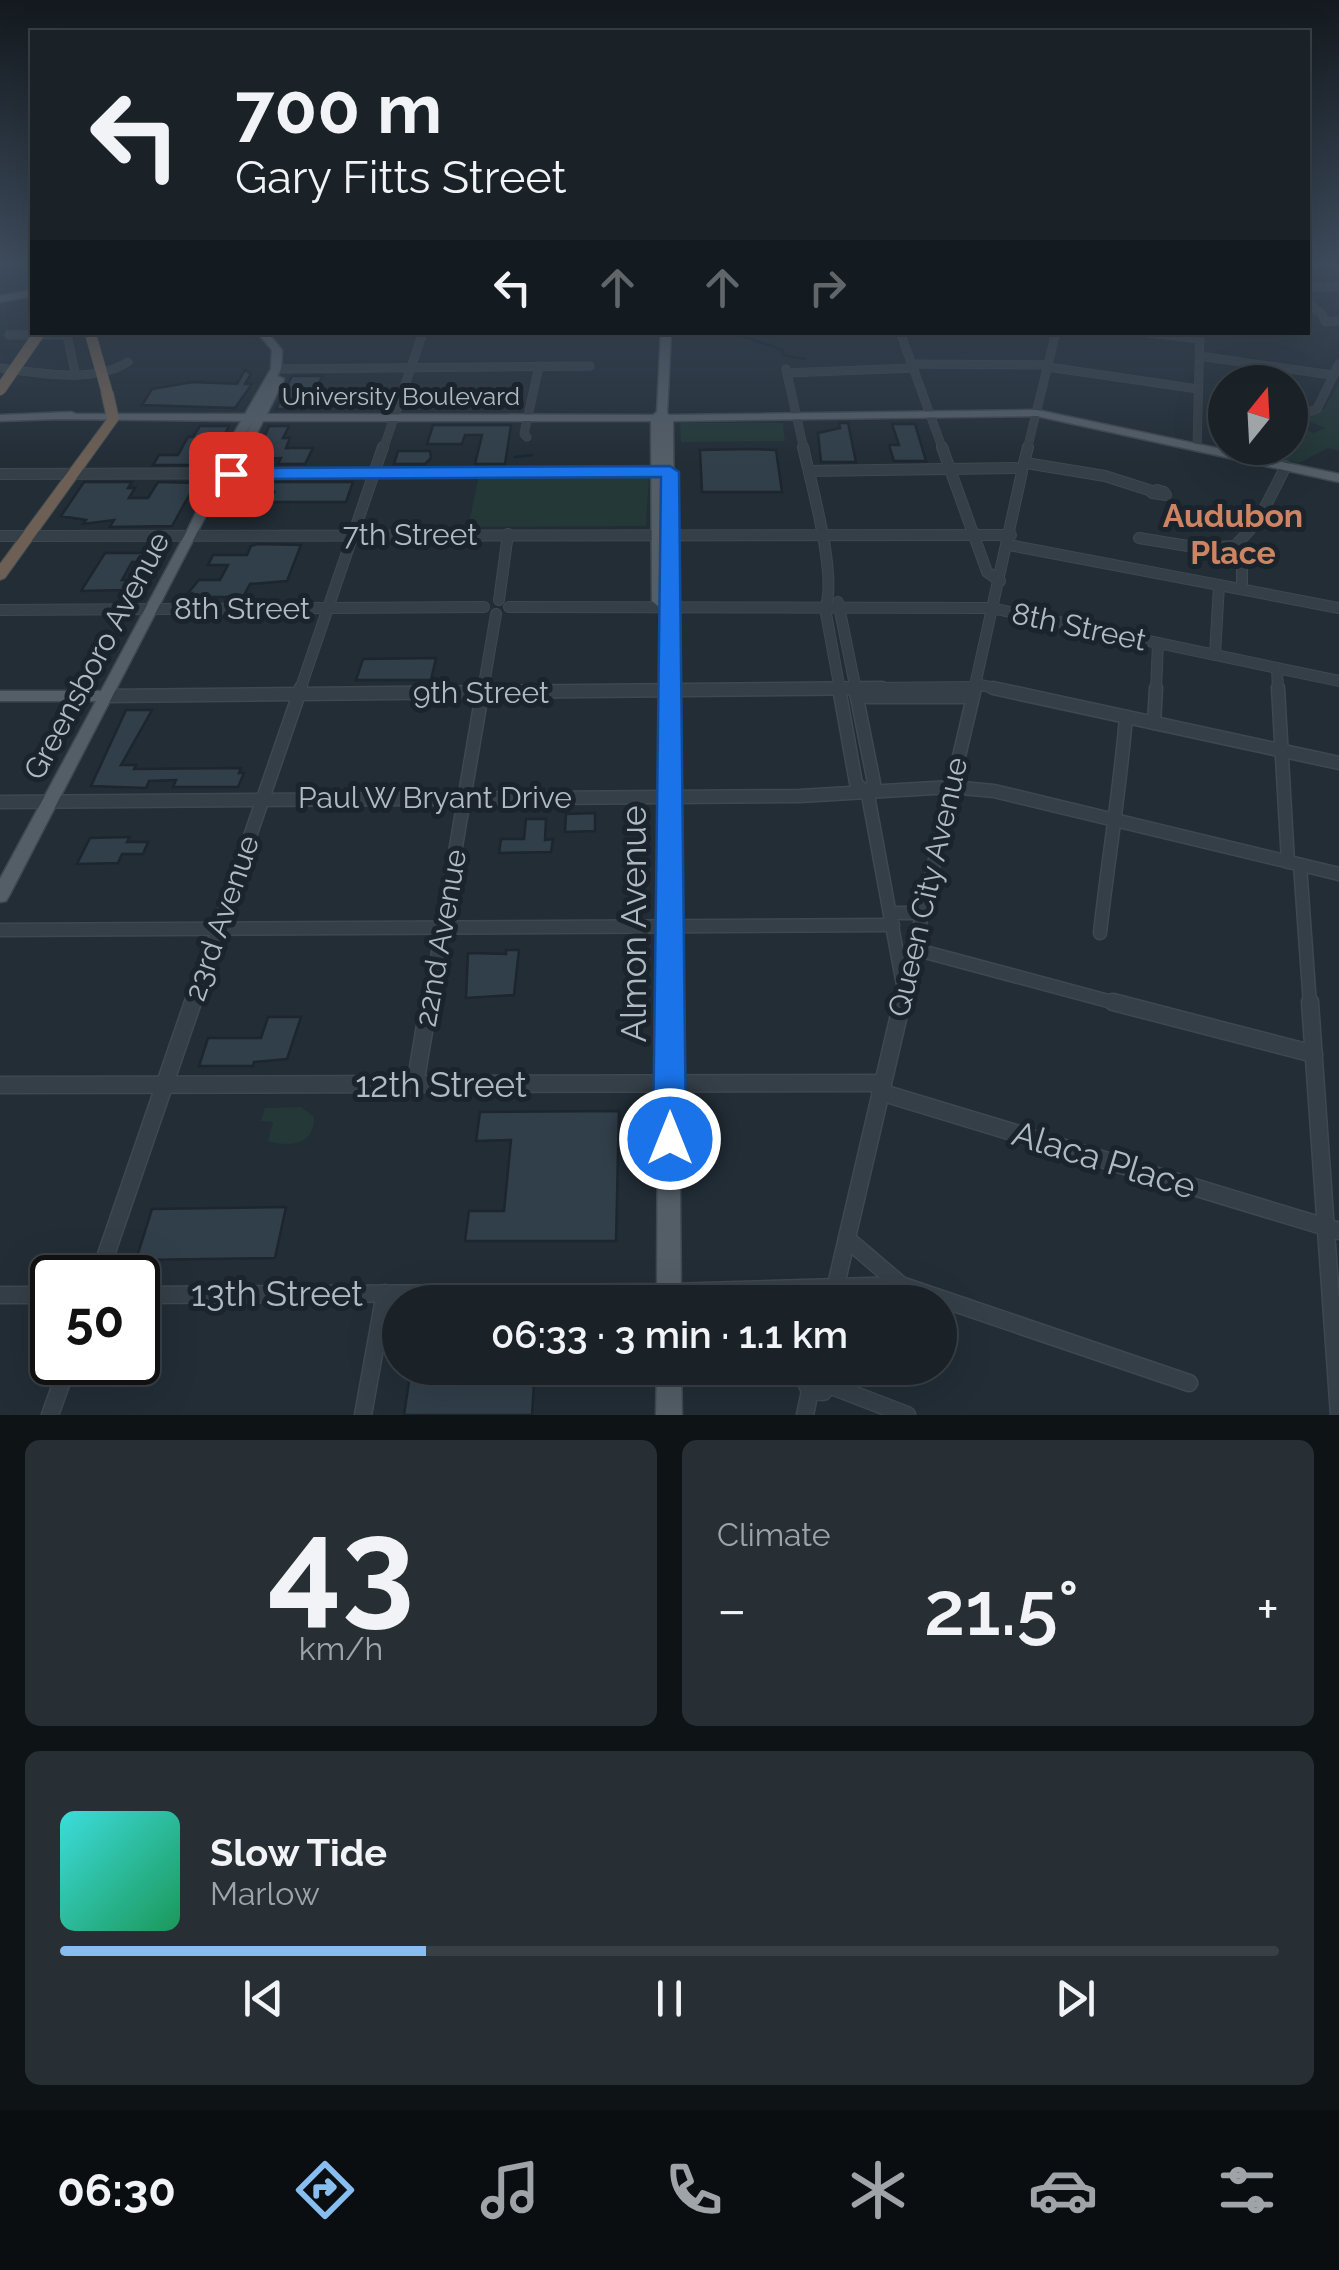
<!DOCTYPE html>
<html lang="en">
<head>
<meta charset="utf-8">
<style>
	body { margin:0; font-family:Raleway,sans-serif; background:#272f34; color:#f1f3f6; height:100vh; display:flex; flex-direction:column; font-size:38px; white-space:nowrap }
	* { box-sizing:border-box; margin:0 }
	p { font-size:32px; color:#9fa4a8 }
	.icon { flex:none; width:55px; height:55px; fill:none; stroke:currentColor; stroke-width:2; stroke-linecap:round; stroke-linejoin:round }
	.map { position:relative; height:1415px; overflow:hidden }
	.sheet { display:flex; flex-direction:column; gap:25px; padding:25px; background:#0e1316; flex:1 }
	.sheet>* { flex:none }
	.banner { position:absolute; left:30px; top:30px; width:1280px; height:305px; border-radius:0px; box-shadow:0 10px 40px #0002,0 0 0 2px #383f45; background:#1a2228; color:#f1f3f6; overflow:hidden }
	.needle { width:65px; rotate:18deg }
	.buttons { position:absolute; left:1208px; top:365px; display:grid; gap:20px }
	.buttons a { display:grid; place-items:center; width:100px; height:100px; border-radius:50%; background:#1a2228; box-shadow:0 10px 40px #0002,0 0 0 2px #383f45; font-size:50px }
	.speed { position:absolute; left:30px; top:1255px; display:flex; gap:20px; font-size:50px; font-weight:700; text-align:center }
	.speed>* { display:grid; place-content:center; width:130px; height:130px; border-radius:50%; background:#1a2228; box-shadow:0 10px 40px #0002,0 0 0 2px #383f45; line-height:1 }
	.speed .limit { border:5px solid #111; border-radius:15px; background:#fff; color:#111 }
	.pin { position:absolute; display:grid; place-items:center; width:85px; height:85px; color:#fff; margin:-42px; border-radius:20px; box-shadow:0 5px 15px #0006 }
	.me { position:absolute; width:110px; margin:-55px; rotate:0deg; stroke-linejoin:round; filter:drop-shadow(0 0 8px #0008) }
	.turn { display:flex; align-items:center; gap:35px; height:210px; padding:0 40px; font-size:45px }
	.turn .icon { width:130px; height:130px; stroke-width:2.5 }
	.turn b { display:block; font-size:70px; line-height:85px }
	.lanes { display:flex; align-items:center; height:95px; padding:0 40px; background:#0003; justify-content:center; gap:50px; direction:ltr }
	.lanes .off { opacity:.35 }
	.big { font-size:75px; font-weight:600; line-height:1.1 }
	.sheet .tile { flex:1; display:flex; flex-direction:column; justify-content:center; gap:15px; min-width:0; padding:0 35px; border-radius:15px; background:#272f34 }
	.sheet .dial { align-items:center; gap:0 }
	.dial b { font-size:130px; line-height:1 }
	.song { display:flex; align-items:center; gap:30px }
	.cover { width:120px; height:120px; border-radius:15px; background:linear-gradient(135deg,hsl(180 70% 55%),hsl(150 70% 35%)) }
	.played { height:10px; border-radius:5px; background:linear-gradient(90deg,#88bdf0 30%,#383f45 30%) }
	.keys { display:flex; justify-content:space-around; direction:ltr }
	.heat { display:flex; justify-content:space-between; align-items:center; font-size:55px; direction:ltr }
	.sheet .tiles { flex:1; display:grid; gap:25px; grid-template-columns:1fr 1fr }
	.tile:last-child { grid-column:span 2 }
	.trip { position:absolute; left:382px; top:1285px; width:575px; height:100px; border-radius:50px; background:#1a2228; box-shadow:0 10px 40px #0002,0 0 0 2px #383f45; font-weight:600; line-height:100px; text-align:center }
	.tab-bar { display:flex; height:160px; justify-content:space-around; align-items:center; background:#0a0e10; color:#9fa4a8 }
	.tab-bar .icon { width:70px; height:70px }
	.tab-bar .selected { color:#88bdf0 }
	.tab-bar b { font-size:45px; color:#f1f3f6 }
	.map>svg:first-child { display:block }
</style>
</head>
<body>
<div class="map">
<svg width="1339" height="1415" viewBox="0 0 1339 1415">
	<rect width="100%" height="100%" fill="#222d36"/>
	<g fill="#243838">
		<polygon points="1339,383 1339,451 1328,448 1299,463 1269,456 1273,448 1290,448 1290,425 1315,433 1325,428 1305,420 1324,409"/>
		<polygon points="680,423 783,423 785,441 681,442"/>
		<polygon points="479,475 649,475 646,526 468,527"/>
		<path d="M301,1107L314,1117C315,1146 289,1147 268,1141L273,1122L261,1121L265,1108Z"/>
	</g>
	<g fill="none" stroke-linecap="round" stroke-linejoin="round">
		<g stroke="#162633" stroke-width="2.5">
			<polyline points="730,332 783,350 782,355 805,359"/>
			<polyline points="515,457 532,455"/>
		</g>
	</g>
	<g fill="#313f4a" stroke="#1d262e" stroke-width="2.5">
		<polygon points="245,370 251,374 245,384 252,384 235,408 142,405 152,389 193,382 237,384"/>
		<polygon points="292,376 323,376 302,409 276,409"/>
		<polygon points="839,423 848,423 856,462 821,462 818,433 840,428"/>
		<polygon points="892,424 915,424 926,461 894,461 889,445 899,445"/>
		<polygon points="433,425 511,425 505,464 475,464 482,435 465,435 462,444 427,444"/>
		<polygon points="200,426 229,426 208,465 153,465 159,455 178,455 188,437 193,437"/>
		<polygon points="269,426 289,426 283,438 290,438 286,448 313,448 305,464 278,464 281,458 255,459"/>
		<polygon points="749,449 776,450 782,492 702,492 700,450"/>
		<polygon points="398,451 430,451 431,458 425,464 394,464"/>
		<polygon points="84,482 132,482 128,488 135,488 129,498 148,498 158,482 196,483 172,526 110,527 114,520 83,524 86,520 61,516"/>
		<polygon points="241,482 353,482 346,502 269,502 274,492 235,493"/>
		<polygon points="258,544 301,545 287,581 250,584 243,597 190,597 192,593 188,593 199,580 220,580 228,565 208,565 213,555 247,555 251,546"/>
		<polygon points="105,553 144,553 139,562 132,562 122,580 128,580 123,590 81,591"/>
		<polygon points="436,658 431,680 356,680 363,659"/>
		<polygon points="126,710 152,710 121,765 136,765 134,769 241,768 239,773 244,773 238,787 173,787 176,780 149,781 146,788 91,786"/>
		<polygon points="595,813 595,831 565,832 566,814"/>
		<polygon points="526,819 546,819 545,840 553,839 551,852 499,853 501,839 524,839"/>
		<polygon points="130,837 127,842 148,842 143,854 122,854 118,863 77,864 90,838"/>
		<polygon points="506,950 519,950 514,995 466,998 468,953 506,954"/>
		<polygon points="268,1017 301,1017 287,1059 254,1062 253,1066 199,1066 208,1038 261,1038"/>
		<polygon points="619,1111 616,1241 465,1241 469,1211 504,1211 511,1140 476,1141 480,1112"/>
		<polygon points="286,1207 275,1258 136,1260 152,1209"/>
		<polygon points="411,1368 535,1368 532,1415 404,1415"/>
	</g>
	<g fill="none" stroke-linecap="round" stroke-linejoin="round">
		<g stroke="#3f4851" stroke-width="9">
			<g id="minor-far3">
				<polyline points="1308,287 1339,287"/>
				<polyline points="1308,303 1322,314 1325,322 1339,321"/>
				<polyline points="900,332 943,450"/>
				<polyline points="1141,332 1200,339"/>
				<polyline points="9,335 67,335 75,372"/>
				<polyline points="1199,356 1332,375"/>
				<polyline points="911,364 1049,365"/>
				<polyline points="1048,367 1198,389"/>
				<path d="M0,368C40,373 92,384 128,362"/>
				<polyline points="276,369 590,366"/>
				<polyline points="786,369 804,450"/>
				<polyline points="787,373 913,368"/>
				<polyline points="1290,419 1317,409 1339,364"/>
				<polyline points="527,437 524,434 539,366"/>
				<polyline points="1197,446 1200,332"/>
				<polyline points="383,450 423,332"/>
				<polyline points="1027,450 1056,332"/>
			</g>
		</g>
		<g stroke="#3f4851" stroke-width="12">
			<g id="minor-far2">
				<path d="M803,447C811,483 838,578 825,608L840,690"/>
				<polyline points="942,447 987,572 1000,581"/>
				<polyline points="1263,461 1267,448"/>
				<polyline points="1026,463 1105,476 1152,491"/>
				<polyline points="1023,467 1028,447"/>
				<polyline points="809,471 1015,468"/>
				<polyline points="0,474 665,472"/>
				<polygon points="1157,490 1164,492 1166,495 1152,493"/>
				<polyline points="0,536 1011,535"/>
				<polyline points="1139,538 1200,548 1235,546 1258,521 1286,466"/>
				<polyline points="1009,545 1339,608"/>
				<polyline points="1232,548 1242,558 1242,589"/>
				<polyline points="499,600 508,534"/>
				<polyline points="838,602 856,690"/>
				<polyline points="509,607 991,608 1339,681"/>
				<polyline points="0,610 484,607"/>
				<polyline points="1215,655 1219,585"/>
				<polyline points="1277,668 1278,690"/>
				<polyline points="975,684 1005,690"/>
				<polyline points="300,690 383,447"/>
				<polyline points="483,690 496,614"/>
				<polyline points="641,690 974,687"/>
				<polyline points="974,690 1022,472"/>
				<polyline points="1156,690 1158,643"/>
			</g>
		</g>
		<g stroke="#3f4851" stroke-width="15">
			<g id="minor-far1">
				<polyline points="839,688 856,783 868,795"/>
				<polyline points="855,688 874,783 868,795 903,985"/>
				<polyline points="993,688 1339,763"/>
				<polyline points="1278,688 1288,862"/>
				<polyline points="855,691 868,697 971,697"/>
				<polyline points="106,696 882,688"/>
				<polyline points="1154,723 1156,688"/>
				<polyline points="0,802 800,796 951,787 994,791 1339,874"/>
				<polyline points="1300,865 1310,1005"/>
				<polyline points="891,913 922,913"/>
				<polyline points="0,930 893,925"/>
				<path d="M1100,933C1108,860 1120,790 1126,717"/>
				<polyline points="914,949 1123,1005"/>
				<polyline points="192,1005 301,688"/>
				<polyline points="429,1005 483,688"/>
				<polyline points="901,1005 975,688"/>
			</g>
		</g>
		<g stroke="#3f4851" stroke-width="19">
			<g id="minor">
				<polyline points="1113,1002 1314,1054"/>
				<polyline points="1310,1002 1339,1415"/>
				<polyline points="0,1085 883,1083"/>
				<polyline points="415,1085 429,1002"/>
				<polyline points="880,1092 1339,1231"/>
				<polyline points="847,1239 901,1285 1189,1383"/>
				<polyline points="98,1278 193,1002"/>
				<polyline points="0,1295 52,1295"/>
				<polyline points="138,1295 670,1292 901,1285"/>
				<polyline points="832,1302 902,1002"/>
				<polyline points="829,1385 907,1415"/>
				<polyline points="810,1391 823,1392 829,1385 829,1376 822,1368"/>
				<polyline points="50,1415 69,1362"/>
				<polyline points="363,1415 385,1293"/>
				<polyline points="805,1415 810,1391 803,1376 809,1368"/>
			</g>
		</g>
		<g stroke="#3f4851" stroke-width="3">
			<g id="major">
				<polygon points="32,290 32,296 0,302 0,296"/>
				<path d="M257,332H267L282,350L281,369L277,376L284,379L267,414L653,415L657,412L661,332H671L667,413L669,415L1037,410L1339,474V482L1037,416L673,421L681,1302H657L660,608L652,601L651,421H263L234,480L217,494L9,896L6,901L0,902V879L96,701H0V691H101L189,527L206,492L207,480L241,421L59,419L0,421V415L71,412L76,414H245L271,369L272,350ZM253,421L223,478L219,481V480Z"/>
				<polygon points="657,1368 681,1368 682,1415 656,1415"/>
			</g>
		</g>
		<g stroke="#404a52" stroke-width="2">
			<polygon id="highway" points="107,388 113,392 119,419 5,578 0,580 0,564 107,419 101,392"/>
		</g>
		<use href="#minor-far3" stroke="#353f47" stroke-width="8"/>
		<use href="#minor-far2" stroke="#353f47" stroke-width="10"/>
		<use href="#minor-far1" stroke="#353f47" stroke-width="12"/>
		<use href="#minor" stroke="#353f47" stroke-width="16"/>
		<use href="#major" fill="#535e67" fill-rule="evenodd"/>
		<use href="#highway" fill="#6d5f53" fill-rule="evenodd"/>
		<g stroke="#404a52" stroke-width="12" stroke-linecap="butt">
			<g id="highway-bridge">
				<polyline points="90,332 107,392"/>
				<polyline points="0,390 40,332"/>
			</g>
		</g>
		<use href="#highway-bridge" stroke="#6d5f53" stroke-width="11"/>
	</g>
	<linearGradient id="sky" x2="0" y2="1"><stop stop-color="#13191e"/><stop offset="0.57" stop-color="#3e4c5d"/><stop offset="1" stop-color="#3e4c5d" stop-opacity="0"/></linearGradient>
	<rect width="1339" height="463" fill="url(#sky)"/>
	<polygon fill="#1a73e8" stroke="#114b97" stroke-width="2.5" points="670,466 679,472 686,1139 681,1149 670,1153 658,1149 653,1139 661,477 231,479 222,474 231,468"/>
	<g text-anchor="middle" stroke-width="10" stroke-linejoin="round" paint-order="stroke">
		<g font-size="25" fill="#b0bac4" stroke="#1b242c">
			<text x="401" y="405">University Boulevard</text>
		</g>
		<g font-size="30" fill="#b0bac4" stroke="#1b242c">
			<text x="410" y="545">7th Street</text>
			<text x="242" y="619">8th Street</text>
			<text transform="translate(1079 627) rotate(12)" y="10">8th Street</text>
			<text transform="translate(97 656) rotate(-62)" y="10">Greensboro Avenue</text>
			<text x="481" y="703">9th Street</text>
			<text x="435" y="808">Paul W Bryant Drive</text>
			<text transform="translate(928 887) rotate(-77)" y="10">Queen City Avenue</text>
			<text transform="translate(222 918) rotate(-71)" y="10">23rd Avenue</text>
			<text transform="translate(441 938) rotate(-80)" y="10">22nd Avenue</text>
		</g>
		<g font-size="32" font-weight="bold" fill="#cc8463" stroke="#1b242c">
			<text x="1233" y="527">Audubon<tspan x="1233" dy="37">Place</tspan></text>
		</g>
		<g font-size="35" fill="#b0bac4" stroke="#1b242c">
			<text transform="translate(634 924) rotate(-90)" y="12">Almon Avenue</text>
			<text x="441" y="1097">12th Street</text>
			<text transform="translate(1104 1160) rotate(17)" y="12">Alaca Place</text>
			<text x="277" y="1306">13th Street</text>
		</g>
	</g>
</svg>
<div class="buttons">
<a><svg class="needle" viewBox="-14 -14 28 28"><path d="M0-13l5 13h-10z" fill="#e53935"/><path d="M0 13l5-13h-10z" fill="#9fa4a8"/></svg></a>
</div>
<div class="speed"><div class="limit">50</div></div>
<div class="pin" style="left:231px;top:474px;background:#d93025"><svg class="icon" aria-label="arrive" viewBox="0 0 24 24"><path d="M6 21V4h12l-3 4 3 4H6"/></svg></div>
<svg class="me" style="left:670px;top:1139px" viewBox="-20 -20 40 40"><circle r="17" fill="#1a73e8" stroke="#fff" stroke-width="3"/><path d="M0-11L8 9 0 5-8 9z" fill="#fff"/></svg>
<div class="trip">06:33 · 3 min · 1.1 km</div>
<div class="banner">
<div class="turn"><svg class="icon" aria-label="left" viewBox="0 0 24 24"><path d="M17 20v-9H6M10 6l-5 5 5 5"/></svg><div><b>700 m</b>Gary Fitts Street</div></div>
<div class="lanes"><svg class="icon" aria-label="left" viewBox="0 0 24 24"><path d="M17 20v-9H6M10 6l-5 5 5 5"/></svg><svg class="icon off" aria-label="ahead" viewBox="0 0 24 24"><path d="M12 20V5M6 11l6-6 6 6"/></svg><svg class="icon off" aria-label="ahead" viewBox="0 0 24 24"><path d="M12 20V5M6 11l6-6 6 6"/></svg><svg class="icon off" aria-label="right" viewBox="0 0 24 24"><path d="M7 20v-9h11M14 6l5 5-5 5"/></svg></div>
</div>
</div>
<section class="sheet">
<div class="tiles">
<div class="tile dial"><b>43</b><p>km/h</p></div>
<div class="tile"><p>Climate</p>
<div class="heat"><a>−</a><b class="big">21.5°</b><a>+</a></div>
</div>
<div class="tile">
<div class="song"><i class="cover"></i><div><b>Slow Tide</b><p>Marlow</p></div></div>
<div class="played"></div>
<div class="keys"><svg class="icon" aria-label="previous" viewBox="0 0 24 24"><path d="M18 5L8 12l10 7zM5 5v14"/></svg><svg class="icon" aria-label="pause" viewBox="0 0 24 24"><path d="M8 5v14M16 5v14"/></svg><svg class="icon" aria-label="next" viewBox="0 0 24 24"><path d="M6 5l10 7-10 7zM19 5v14"/></svg></div>
</div>
</div>
</section>
<nav class="tab-bar">
<b>06:30</b>
<svg class="icon selected" aria-label="directions" viewBox="0 0 24 24"><path d="M12 3l9 9-9 9-9-9zM9 14v-3h6M13 9l2 2-2 2"/></svg>
<svg class="icon" aria-label="music" viewBox="0 0 24 24"><path d="M9 18V5l10-2v13"/><circle cx="6" cy="18" r="3"/><circle cx="16" cy="16" r="3"/></svg>
<svg class="icon" aria-label="phone" viewBox="0 0 24 24"><path d="M5 4h4l2 5-3 2q2 4 5 5l2-3 5 2v4C11 20 4 13 5 4z"/></svg>
<svg class="icon" aria-label="climate" viewBox="0 0 24 24"><path d="M12 3v18M4 7l16 10M4 17L20 7"/></svg>
<svg class="icon" aria-label="car" viewBox="0 0 24 24"><path d="M5 17H2v-5l4-1 3-4h7l3 4 3 1v5h-3M9 17h6M6 11h13"/><circle cx="7" cy="17" r="2"/><circle cx="17" cy="17" r="2"/></svg>
<svg class="icon" aria-label="filters" viewBox="0 0 24 24"><path d="M4 7h16M4 17h16"/><circle cx="9" cy="7" r="2"/><circle cx="15" cy="17" r="2"/></svg>
</nav>
</body>
</html>
